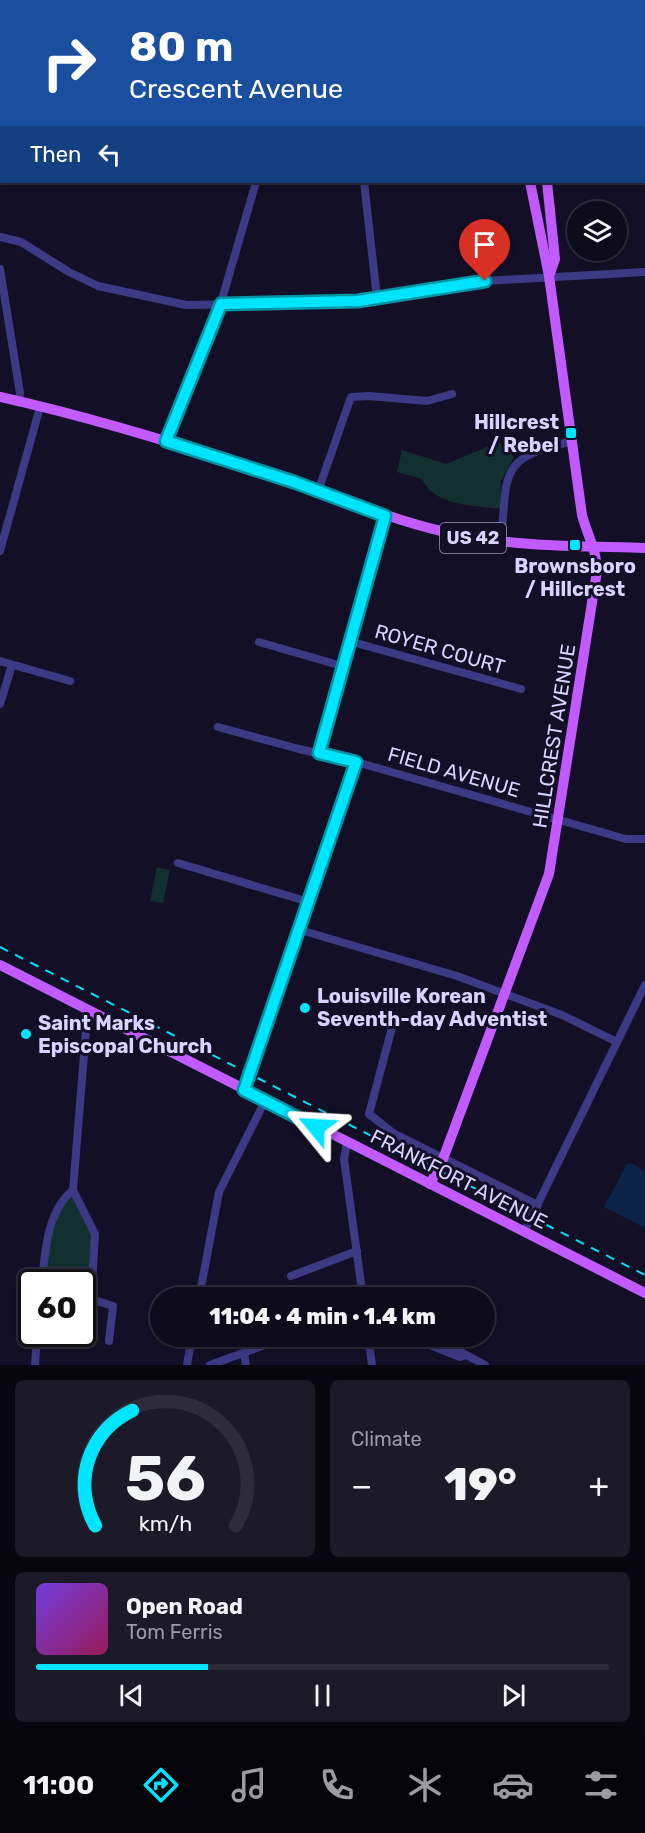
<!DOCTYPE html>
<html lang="en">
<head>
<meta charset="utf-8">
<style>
	body { margin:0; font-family:Rubik,sans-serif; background:#1c1929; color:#f1f3f6; height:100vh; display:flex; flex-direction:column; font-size:22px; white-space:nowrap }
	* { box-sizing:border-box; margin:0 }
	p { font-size:20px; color:#9b9ba3 }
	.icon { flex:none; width:33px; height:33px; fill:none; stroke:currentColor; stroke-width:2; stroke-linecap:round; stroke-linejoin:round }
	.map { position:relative; height:1365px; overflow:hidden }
	.drawer { display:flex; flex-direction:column; gap:15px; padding:15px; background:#08060f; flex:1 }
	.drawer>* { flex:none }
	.hud { position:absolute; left:0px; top:0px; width:645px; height:183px; box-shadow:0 3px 9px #0003,0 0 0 2px #2e2b3b; background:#1a4fa0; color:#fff; overflow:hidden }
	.controls { position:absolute; left:567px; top:201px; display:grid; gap:12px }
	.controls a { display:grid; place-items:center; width:60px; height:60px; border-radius:50%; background:#0e0b1c; box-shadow:0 3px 9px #0003,0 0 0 2px #2e2b3b; font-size:30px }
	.speed { position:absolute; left:18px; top:1269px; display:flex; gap:12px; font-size:30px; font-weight:700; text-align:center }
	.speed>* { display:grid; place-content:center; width:78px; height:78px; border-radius:50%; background:#0e0b1c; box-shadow:0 3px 9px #0003,0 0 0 2px #2e2b3b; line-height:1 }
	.speed .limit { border:3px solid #111; border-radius:9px; background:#fff; color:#111 }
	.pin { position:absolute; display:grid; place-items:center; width:51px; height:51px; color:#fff; margin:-62px -26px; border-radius:50% 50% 50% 0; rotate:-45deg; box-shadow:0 0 6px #0007 }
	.pin .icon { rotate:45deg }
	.me { position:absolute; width:66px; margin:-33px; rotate:297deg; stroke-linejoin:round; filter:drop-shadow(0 0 4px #0008) }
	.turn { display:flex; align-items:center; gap:21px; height:126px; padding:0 30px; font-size:27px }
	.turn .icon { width:78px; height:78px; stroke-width:2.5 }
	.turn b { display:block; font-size:42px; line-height:51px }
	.then { display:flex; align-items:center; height:57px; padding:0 30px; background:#0003; gap:12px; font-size:22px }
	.big { font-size:45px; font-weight:800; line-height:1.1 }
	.drawer .widget { flex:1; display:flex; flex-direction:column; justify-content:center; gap:9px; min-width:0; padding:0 21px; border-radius:9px; background:#1c1929 }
	.drawer .dial { align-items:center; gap:0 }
	.dial svg { height:156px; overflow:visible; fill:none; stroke:#2e2b3b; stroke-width:7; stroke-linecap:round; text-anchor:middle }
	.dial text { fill:#f1f3f6; stroke:none }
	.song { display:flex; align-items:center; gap:18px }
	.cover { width:72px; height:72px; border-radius:9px; background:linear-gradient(135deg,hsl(260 70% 55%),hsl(330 70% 35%)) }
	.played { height:6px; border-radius:3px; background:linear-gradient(90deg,#00e5ff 30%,#2e2b3b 30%) }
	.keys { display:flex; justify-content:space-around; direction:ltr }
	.heat { display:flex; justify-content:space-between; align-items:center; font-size:33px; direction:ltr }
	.drawer .tiles { flex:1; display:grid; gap:15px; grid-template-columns:1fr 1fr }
	.widget:last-child { grid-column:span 2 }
	.trip { position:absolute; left:150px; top:1287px; width:345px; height:60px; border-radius:30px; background:#0e0b1c; box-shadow:0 3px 9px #0003,0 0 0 2px #2e2b3b; font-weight:800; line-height:60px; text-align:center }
	.tab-bar { display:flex; height:96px; justify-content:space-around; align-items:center; background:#06040b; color:#9b9ba3 }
	.tab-bar .icon { width:42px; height:42px }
	.tab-bar .current { color:#00e5ff }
	.tab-bar b { font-size:27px; color:#f1f3f6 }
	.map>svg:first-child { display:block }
</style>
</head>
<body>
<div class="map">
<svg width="645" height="1365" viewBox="0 0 645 1365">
	<rect width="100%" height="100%" fill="#130f26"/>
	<g fill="#12302f">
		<path d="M499,442L514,457L501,481V509C474,505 435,507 422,479L397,472L402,450L446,464Z"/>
		<polygon points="157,867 170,870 163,903 150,901"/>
		<polygon points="71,1191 95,1239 91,1299 83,1300 82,1282 42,1282 57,1211"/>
	</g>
	<polygon fill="#0c2248" points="631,1163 645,1171 645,1228 604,1207 627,1164"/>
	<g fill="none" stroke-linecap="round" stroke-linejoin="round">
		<g stroke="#3d3a85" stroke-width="8">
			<polyline points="640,0 640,2"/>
			<polyline points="601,2 601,0"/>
			<polyline points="0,93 2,92"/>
			<polyline points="364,182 377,298"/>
			<polyline points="0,237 21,242 69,272 98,286 186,305 353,302 485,281 645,272"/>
			<polyline points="0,269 20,393 19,401"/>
			<polyline points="166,441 218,313 256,182"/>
			<polyline points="318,491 351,397 369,396 427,401 452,394"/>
			<path d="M501,541C508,472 497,458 573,441"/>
			<polyline points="0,551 40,407"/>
			<polyline points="349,641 521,689"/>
			<polyline points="259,642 342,666"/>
			<polyline points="0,661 70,681"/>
			<polyline points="0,704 12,665"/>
			<polyline points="218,727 299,749 356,762 626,839 645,839"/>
			<polyline points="319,753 385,516"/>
			<polyline points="178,863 309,902"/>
			<polyline points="300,930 457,976 562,1015 617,1042"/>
			<polyline points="393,1024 369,1114 393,1133 538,1205"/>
			<polyline points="245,1090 356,762"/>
			<polyline points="347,1143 344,1159 363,1298"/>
			<polyline points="73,1190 95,1234 91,1299"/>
			<polyline points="524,1232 645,985"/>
			<polyline points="291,1276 357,1251"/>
			<path d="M42,1282C45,1252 47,1211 73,1190L86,1030L92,1012"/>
			<polyline points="199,1298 219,1192 265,1101"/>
			<polyline points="82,1300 91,1299 113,1306 109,1341"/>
			<polyline points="368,1336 372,1365"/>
			<polyline points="407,1336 460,1357 466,1355"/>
			<polyline points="431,1336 485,1365"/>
			<polyline points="244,1353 246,1365"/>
			<polyline points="35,1365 37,1334"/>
			<polyline points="187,1365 192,1336"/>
			<polyline points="210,1365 290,1336"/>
		</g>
		<g stroke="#c25bff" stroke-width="10">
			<polyline points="505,0 505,2"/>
			<polyline points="525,0 525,2"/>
			<polyline points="547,182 555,259 549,276"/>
			<path d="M0,397C99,419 195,449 292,482C348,500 401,524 460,535C520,547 584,546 645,548"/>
			<polyline points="0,965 645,1293"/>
			<path d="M430,1184L443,1159L549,874L597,571C597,551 587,534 582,515L549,276L530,182"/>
		</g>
		<polyline stroke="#00e5ff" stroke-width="2" stroke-dasharray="9 8" stroke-linecap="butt" points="0,947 645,1275"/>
	</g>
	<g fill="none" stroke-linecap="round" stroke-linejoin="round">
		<g stroke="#0095a6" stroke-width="15">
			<polyline id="route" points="316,1127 244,1090 356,762 319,753 385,516 294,482 166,441 221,304 358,301 485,281"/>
		</g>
		<use href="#route" stroke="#00e5ff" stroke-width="10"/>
	</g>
	<g fill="#00e5ff" stroke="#130f26" stroke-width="2">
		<rect x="565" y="427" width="12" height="12" rx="3"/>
		<rect x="569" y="539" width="12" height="12" rx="3"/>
		<circle cx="305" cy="1008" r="6"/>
		<circle cx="26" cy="1034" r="6"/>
	</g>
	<g text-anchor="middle" stroke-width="6" stroke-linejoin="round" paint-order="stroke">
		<rect fill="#130f26" stroke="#9e99be" stroke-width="1.5" x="440" y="523" width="66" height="30" rx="4.5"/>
		<g font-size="18" font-weight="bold" fill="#d9d4ff">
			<text x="473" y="544">US 42</text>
		</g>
		<g font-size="20" font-weight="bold" fill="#d9d4ff" stroke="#130f26" text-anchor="start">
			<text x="559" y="429" text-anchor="end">Hillcrest<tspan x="559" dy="23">/ Rebel</tspan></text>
			<text x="575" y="573" text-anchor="middle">Brownsboro<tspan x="575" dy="23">/ Hillcrest</tspan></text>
			<text x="317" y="1003">Louisville Korean<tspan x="317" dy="23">Seventh-day Adventist</tspan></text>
			<text x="38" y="1030">Saint Marks<tspan x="38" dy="23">Episcopal Church</tspan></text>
		</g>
		<g font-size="20" fill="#d9d4ff" stroke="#130f26">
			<text transform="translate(440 649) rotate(16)" y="7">ROYER COURT</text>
			<text transform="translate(554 736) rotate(-81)" y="7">HILLCREST AVENUE</text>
			<text transform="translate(454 772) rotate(16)" y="7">FIELD AVENUE</text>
			<text transform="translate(459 1179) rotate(27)" y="7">FRANKFORT AVENUE</text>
		</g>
	</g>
</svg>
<div class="controls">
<a><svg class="icon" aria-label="layers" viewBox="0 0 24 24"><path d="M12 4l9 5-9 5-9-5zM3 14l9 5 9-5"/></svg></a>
</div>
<div class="speed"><div class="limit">60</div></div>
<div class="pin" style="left:485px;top:281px;background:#d93025"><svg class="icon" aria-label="arrive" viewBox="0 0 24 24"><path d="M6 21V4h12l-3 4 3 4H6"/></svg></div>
<svg class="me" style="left:316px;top:1127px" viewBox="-20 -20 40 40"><path d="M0-17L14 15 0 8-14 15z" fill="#00e5ff" stroke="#fff" stroke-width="4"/></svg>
<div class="trip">11:04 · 4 min · 1.4 km</div>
<div class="hud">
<div class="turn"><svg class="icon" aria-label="right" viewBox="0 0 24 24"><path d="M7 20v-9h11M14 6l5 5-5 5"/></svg><div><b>80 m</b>Crescent Avenue</div></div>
<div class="then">Then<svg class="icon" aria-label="left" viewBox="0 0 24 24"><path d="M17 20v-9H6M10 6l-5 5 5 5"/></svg></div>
</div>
</div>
<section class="drawer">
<div class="tiles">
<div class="widget dial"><svg viewBox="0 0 100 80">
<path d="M14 69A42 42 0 1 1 86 69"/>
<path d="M14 69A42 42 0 0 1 33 10" stroke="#00e5ff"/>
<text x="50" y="56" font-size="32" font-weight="700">56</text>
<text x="50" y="72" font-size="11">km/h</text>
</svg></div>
<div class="widget"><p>Climate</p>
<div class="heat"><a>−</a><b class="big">19°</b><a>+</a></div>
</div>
<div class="widget">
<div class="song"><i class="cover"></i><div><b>Open Road</b><p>Tom Ferris</p></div></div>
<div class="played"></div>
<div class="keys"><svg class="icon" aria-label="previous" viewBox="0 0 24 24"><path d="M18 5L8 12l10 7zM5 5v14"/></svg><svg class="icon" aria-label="pause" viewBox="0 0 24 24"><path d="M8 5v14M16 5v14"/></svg><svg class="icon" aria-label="next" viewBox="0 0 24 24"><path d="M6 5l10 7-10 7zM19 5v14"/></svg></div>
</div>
</div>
</section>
<nav class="tab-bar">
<b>11:00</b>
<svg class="icon current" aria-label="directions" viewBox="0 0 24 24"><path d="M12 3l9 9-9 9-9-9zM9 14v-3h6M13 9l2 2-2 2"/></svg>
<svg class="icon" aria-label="music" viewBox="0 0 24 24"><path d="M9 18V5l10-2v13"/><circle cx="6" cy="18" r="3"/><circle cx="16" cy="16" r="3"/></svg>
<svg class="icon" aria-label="phone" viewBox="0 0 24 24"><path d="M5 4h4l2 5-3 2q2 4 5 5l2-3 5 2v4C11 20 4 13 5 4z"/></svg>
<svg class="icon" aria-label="climate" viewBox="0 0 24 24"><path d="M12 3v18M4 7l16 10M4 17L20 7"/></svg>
<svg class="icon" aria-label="car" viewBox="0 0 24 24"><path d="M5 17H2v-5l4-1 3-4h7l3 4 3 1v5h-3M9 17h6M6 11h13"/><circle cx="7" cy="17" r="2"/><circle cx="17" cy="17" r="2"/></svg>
<svg class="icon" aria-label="filters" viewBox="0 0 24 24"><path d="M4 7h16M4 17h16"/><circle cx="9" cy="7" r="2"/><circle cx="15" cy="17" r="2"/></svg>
</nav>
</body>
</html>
